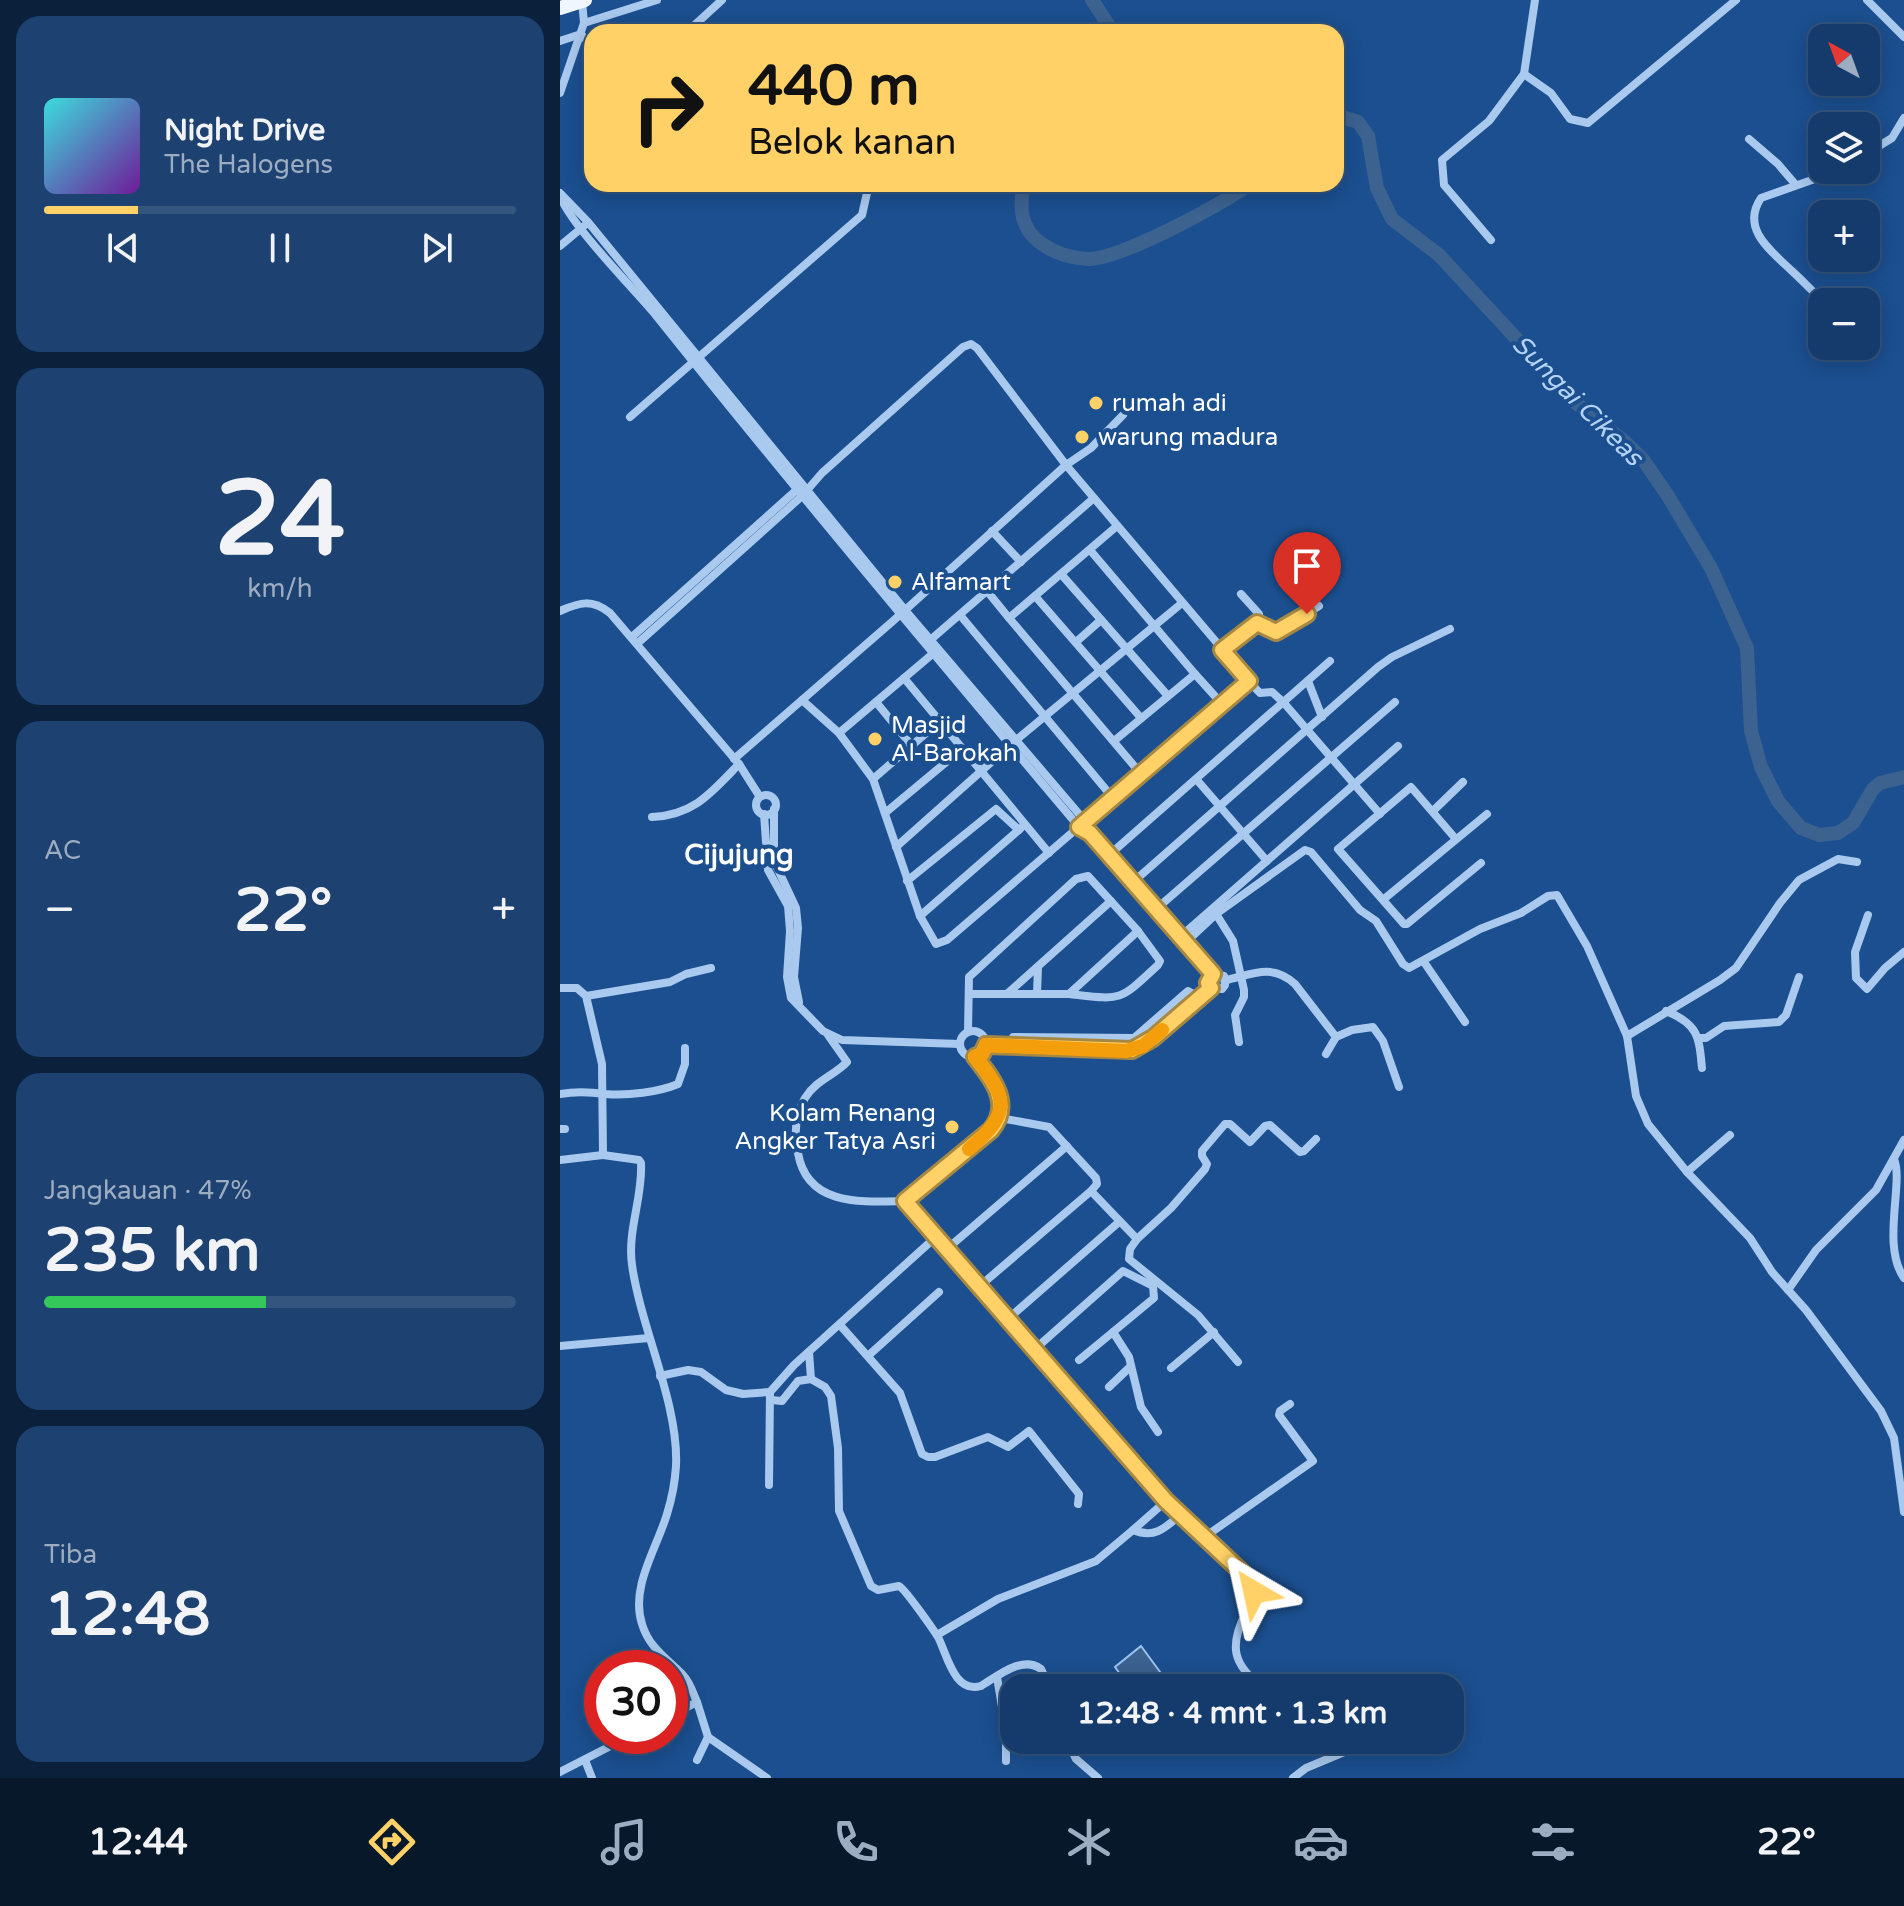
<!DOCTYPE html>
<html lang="id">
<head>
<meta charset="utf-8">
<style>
	body { margin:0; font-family:"Varela Round",sans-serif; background:#1d4271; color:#f1f3f6; height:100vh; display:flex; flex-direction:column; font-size:30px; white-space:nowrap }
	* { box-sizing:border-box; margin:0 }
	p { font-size:26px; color:#9dadc1 }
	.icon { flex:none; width:44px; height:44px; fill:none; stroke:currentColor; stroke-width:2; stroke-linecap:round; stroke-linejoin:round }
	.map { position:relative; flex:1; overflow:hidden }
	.drawer { display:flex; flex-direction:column; gap:16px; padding:16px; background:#0b203b; width:560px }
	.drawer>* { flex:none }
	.guide { position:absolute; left:24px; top:24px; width:760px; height:168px; border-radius:24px; box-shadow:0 4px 20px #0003,0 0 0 2px #33557e; background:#ffd166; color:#111; overflow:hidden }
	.needle { width:52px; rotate:319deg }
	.tools { position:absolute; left:1248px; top:24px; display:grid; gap:16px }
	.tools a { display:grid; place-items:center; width:72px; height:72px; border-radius:16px; background:#143b6b; box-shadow:0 4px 20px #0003,0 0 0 2px #33557e; font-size:40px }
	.speed { position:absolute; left:24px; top:1650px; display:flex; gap:16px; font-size:40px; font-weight:700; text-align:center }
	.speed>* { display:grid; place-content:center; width:104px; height:104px; border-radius:50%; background:#143b6b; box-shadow:0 4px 20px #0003,0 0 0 2px #33557e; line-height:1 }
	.speed .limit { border:12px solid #d22; background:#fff; color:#111 }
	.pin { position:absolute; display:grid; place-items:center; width:68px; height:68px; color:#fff; margin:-82px -34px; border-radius:50% 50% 50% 0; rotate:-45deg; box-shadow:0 0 8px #0007 }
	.pin .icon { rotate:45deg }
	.me { position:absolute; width:88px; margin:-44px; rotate:324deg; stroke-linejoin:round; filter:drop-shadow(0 0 6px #0008) }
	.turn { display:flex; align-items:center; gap:28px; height:168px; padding:0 32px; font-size:36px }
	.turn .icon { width:104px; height:104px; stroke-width:2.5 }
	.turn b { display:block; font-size:56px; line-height:68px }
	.big { font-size:60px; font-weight:700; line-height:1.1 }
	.drawer .widget { flex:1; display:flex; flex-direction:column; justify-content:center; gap:12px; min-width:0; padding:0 28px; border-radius:24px; background:#1d4271 }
	.drawer .dial { align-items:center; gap:0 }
	.dial b { font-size:104px; line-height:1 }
	.song { display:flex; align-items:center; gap:24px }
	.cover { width:96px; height:96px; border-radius:12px; background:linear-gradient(135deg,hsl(180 70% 55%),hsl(280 70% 35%)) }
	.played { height:8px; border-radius:4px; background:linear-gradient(90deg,#ffd166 20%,#33557e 20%) }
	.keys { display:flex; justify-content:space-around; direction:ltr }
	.heat { display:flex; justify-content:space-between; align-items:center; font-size:44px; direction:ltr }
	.charge { height:12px; border-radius:6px; background:linear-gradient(90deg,#34c759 47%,#33557e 0) }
	.trip { position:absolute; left:440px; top:1674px; width:464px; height:80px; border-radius:24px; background:#143b6b; box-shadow:0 4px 20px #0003,0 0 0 2px #33557e; font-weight:700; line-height:80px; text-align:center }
	.tabs { display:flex; height:128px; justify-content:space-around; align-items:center; background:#08182b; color:#9dadc1 }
	.tabs .icon { width:56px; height:56px }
	.tabs .selected { color:#ffd166 }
	.tabs b { font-size:36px; color:#f1f3f6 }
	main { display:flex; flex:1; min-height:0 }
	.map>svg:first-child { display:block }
</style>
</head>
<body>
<main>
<section class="drawer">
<div class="widget">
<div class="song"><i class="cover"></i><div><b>Night Drive</b><p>The Halogens</p></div></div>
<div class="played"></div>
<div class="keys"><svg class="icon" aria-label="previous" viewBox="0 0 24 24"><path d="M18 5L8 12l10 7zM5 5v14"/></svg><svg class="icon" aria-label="pause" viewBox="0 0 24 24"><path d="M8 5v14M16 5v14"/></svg><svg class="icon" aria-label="next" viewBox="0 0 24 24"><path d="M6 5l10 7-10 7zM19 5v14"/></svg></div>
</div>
<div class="widget dial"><b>24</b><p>km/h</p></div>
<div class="widget"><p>AC</p>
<div class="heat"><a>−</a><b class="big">22°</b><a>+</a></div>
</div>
<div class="widget"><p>Jangkauan · 47%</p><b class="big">235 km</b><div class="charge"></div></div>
<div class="widget"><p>Tiba</p><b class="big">12:48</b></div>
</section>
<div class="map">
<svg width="1344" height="1778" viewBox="0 0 1344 1778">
	<rect width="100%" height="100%" fill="#1b4f8f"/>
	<polygon fill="#3c6290" stroke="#9cc4f0" stroke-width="2" points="581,1646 606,1680 596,1688 570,1688 555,1667"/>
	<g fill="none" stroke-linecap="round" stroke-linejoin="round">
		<g stroke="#3c6290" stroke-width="14">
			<polyline points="532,0 553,32"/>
			<polyline points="776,115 798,122 808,136 817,188 832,219 879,255 1016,403 1065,442 1084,461 1108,496 1151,568 1187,648 1191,731 1201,767 1218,801 1241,828 1259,835 1278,833 1293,823 1313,789 1320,783 1344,777"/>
			<path d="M464,184C459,207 460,229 482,244C496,254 510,258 528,259C558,260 664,204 689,184"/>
		</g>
		<g stroke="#a9c9ee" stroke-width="8">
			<polyline points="1307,0 1344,37"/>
			<polyline points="24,23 97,0"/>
			<polyline points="127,32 162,0"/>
			<polyline points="0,41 21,34 32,47"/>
			<polyline points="964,74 975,0"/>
			<polyline points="0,93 24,23 22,1"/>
			<polyline points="1189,139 1218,164 1236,185"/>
			<polyline points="1306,154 1332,138 1344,118"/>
			<polyline points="0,193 28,222 345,610 525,821 530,833 548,856 653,974 664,976 665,985 662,989 651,988 648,983 653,974"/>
			<path d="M0,195C7,221 73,288 94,313C233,487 376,657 519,827L529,833"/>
			<polyline points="931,240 884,185 882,160 929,121 964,74 991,93 1010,119 1028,123 1176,0"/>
			<polyline points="0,246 24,226"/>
			<path d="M1264,302C1253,292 1243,281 1232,271C1212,252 1180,229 1201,198L1280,170"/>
			<polyline points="70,417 302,215 309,184"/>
			<polyline points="557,526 449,618 581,774"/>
			<polyline points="432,531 461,562"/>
			<polyline points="530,550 635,674 554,741"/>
			<polyline points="501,574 608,696"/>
			<polyline points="427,591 449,618"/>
			<polyline points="681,594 699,614 701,624"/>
			<polyline points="475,596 581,718"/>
			<path d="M0,611C20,602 32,599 50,613L179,764L200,797"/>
			<polyline points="400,615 553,798"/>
			<polyline points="73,636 241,486"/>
			<polyline points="368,642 534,498"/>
			<polyline points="516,642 541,620"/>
			<polyline points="78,643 242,496 262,473 403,347 411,344 417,348 506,465 697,690 700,693 712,692 724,703 820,814"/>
			<polyline points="662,650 697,623 716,632 759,606"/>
			<polyline points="635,674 662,704"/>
			<polyline points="344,678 489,853"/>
			<polyline points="748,681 762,717"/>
			<polyline points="242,700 279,733 313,779 360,916 376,944 387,940 689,681"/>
			<polyline points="316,702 352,746"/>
			<polyline points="279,733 376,651"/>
			<polyline points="174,759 333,621 506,465 531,448 563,415"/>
			<polyline points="313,779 379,722"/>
			<polyline points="637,780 707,861"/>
			<circle cx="206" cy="805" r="10"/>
			<polyline points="214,809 214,861 236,908 238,928 234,977 239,1002"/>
			<polyline points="874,810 903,782"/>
			<polyline points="325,813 402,749"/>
			<polyline points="204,814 208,870 228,906 230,931 227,977 231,998 263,1031 282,1040 400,1044"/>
			<path d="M92,817C134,815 151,793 179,764"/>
			<polyline points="895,838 851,787 778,849 844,924 847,924 921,863"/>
			<polyline points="336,847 455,741 622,603"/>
			<polyline points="548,856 770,661"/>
			<polyline points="347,881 436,809 459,830"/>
			<polyline points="572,883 818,667 832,657 890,629"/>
			<polyline points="824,899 927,814"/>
			<polyline points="595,910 835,702"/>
			<polyline points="656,914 673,941 684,990 684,997 675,1015 679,1042"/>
			<polyline points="1308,915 1295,952 1296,978 1307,989 1325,968 1344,952"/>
			<polyline points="360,916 461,828"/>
			<polyline points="620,937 838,746"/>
			<polyline points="625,943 656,914 745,850 751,852 800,910 816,921 843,964 849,968 920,929 961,913 988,896 997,895 1027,946 1067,1036 1076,1096 1088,1124 1127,1172 1190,1238 1212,1272 1246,1310 1321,1411 1334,1438 1344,1512"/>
			<polyline points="864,962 905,1022"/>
			<path d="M666,980C693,974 712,963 735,984L776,1037L792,1030L813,1027L823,1041L839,1087"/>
			<path d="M0,988H17L26,996L42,1064L43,1155L79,1160L81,1163C83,1197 67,1231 72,1265C81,1329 119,1404 116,1466C115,1482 112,1498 107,1514C97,1548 70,1587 82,1624C89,1648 107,1658 123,1675C130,1682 133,1693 137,1702L110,1716"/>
			<polyline points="448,993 551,901"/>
			<polyline points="477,993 478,967"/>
			<polyline points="409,994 509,994 578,931"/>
			<polyline points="26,996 110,982 126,974 151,968"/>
			<path d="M1106,1011C1138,1024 1139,1036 1142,1068"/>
			<circle cx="413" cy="1044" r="13"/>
			<path d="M408,1032L409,977L516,879L528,876L578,931L600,961L598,965C558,1002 563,1000 509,994"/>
			<path d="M268,1035L287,1062C275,1075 256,1080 245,1098C235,1116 234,1133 238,1153C247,1207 303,1202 345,1201"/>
			<polyline points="1067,1036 1160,980 1176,968 1220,903 1239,880 1278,859 1297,862"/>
			<polyline points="1139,1038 1146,1038 1164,1026 1219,1022 1226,1015 1239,977"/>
			<polyline points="426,1045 572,1050 593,1038 651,988"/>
			<polyline points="449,1046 453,1037 574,1038 628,991 640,998"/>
			<polyline points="766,1054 776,1037"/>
			<path d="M415,1057C432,1079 452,1104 431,1130L345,1201L606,1501L692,1583C695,1594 691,1602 686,1612C669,1646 672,1664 703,1688"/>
			<path d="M0,1094C17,1091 30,1092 46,1094C67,1096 99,1092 118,1084L125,1064V1048"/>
			<polyline points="440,1118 489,1127 536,1178 537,1184 531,1191 577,1239 570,1249 569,1259 638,1315 678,1362"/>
			<polyline points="0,1129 5,1129"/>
			<path d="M1334,1159C1344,1182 1321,1245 1344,1278"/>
			<polyline points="0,1160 43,1155"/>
			<polyline points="1127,1172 1170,1135"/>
			<polyline points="577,1239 611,1208 645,1169 647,1164 642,1156 642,1151 665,1124 670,1124 690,1142 705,1126 710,1125 740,1152 744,1151 756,1139"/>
			<polyline points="388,1248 507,1146"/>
			<polyline points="421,1285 531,1191"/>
			<polyline points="1228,1290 1256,1250 1316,1190 1344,1140"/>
			<polyline points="449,1318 559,1222"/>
			<polyline points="280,1325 340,1393 362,1454 368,1457 375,1457 428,1437 448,1447 469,1431 519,1494 518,1504"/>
			<polyline points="0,1346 89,1338"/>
			<polyline points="475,1349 563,1271 593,1286 594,1298 553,1332 569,1357 581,1407 598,1432"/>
			<polyline points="309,1355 379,1292"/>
			<polyline points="519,1360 553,1332"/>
			<polyline points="611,1368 654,1332"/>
			<polyline points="100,1376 128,1370 141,1372 166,1390 183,1394 210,1392"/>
			<path d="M251,1379L265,1387L271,1396L278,1448L279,1511L311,1586L318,1590L339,1586C345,1589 373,1629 378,1637C387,1654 394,1694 421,1686C438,1676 462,1655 481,1669L490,1688"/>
			<polyline points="549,1387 571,1366"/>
			<polyline points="211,1400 222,1401 238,1381 251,1379 249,1352"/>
			<polyline points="209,1485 210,1392 234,1365 378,1235"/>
			<polyline points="573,1530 606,1501"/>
			<polyline points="646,1536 753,1461 719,1415 720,1411 730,1404"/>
			<path d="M377,1635L438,1599L536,1561L573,1530C595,1539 605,1528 621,1514"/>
			<polyline points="437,1677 446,1731 446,1761"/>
			<polyline points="148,1737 207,1778"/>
			<polyline points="507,1740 516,1759 538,1778"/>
			<polyline points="25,1760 32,1778"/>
			<polyline points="137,1760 148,1737 137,1702"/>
			<polyline points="0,1772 70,1736"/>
			<polyline points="733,1778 746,1768 801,1745 806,1740"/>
		</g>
		<polyline stroke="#f0f6ff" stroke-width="14" points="0,8 25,0"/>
	</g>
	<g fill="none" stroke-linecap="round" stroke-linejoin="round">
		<g stroke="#a68842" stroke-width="20">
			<path id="route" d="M694,1592L688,1578L606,1501L345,1201L431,1130C453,1104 432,1078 415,1057L422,1054L426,1045L572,1050L593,1038L651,988L648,983L653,974L530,833L519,827L689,681L662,650L697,623L716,632L747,614"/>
		</g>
		<use href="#route" stroke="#ffd166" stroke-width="14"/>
		<path stroke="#f59e0b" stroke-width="14" d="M409,1149C451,1113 449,1099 415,1057L422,1054L426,1045L566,1051L583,1046L602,1030"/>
	</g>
	<g fill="#ffd166" stroke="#1b4f8f" stroke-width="3">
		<circle cx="536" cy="403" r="8"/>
		<circle cx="522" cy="437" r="8"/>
		<circle cx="335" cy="582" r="8"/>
		<circle cx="315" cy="739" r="8"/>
		<circle cx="392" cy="1127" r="8"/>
	</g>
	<g text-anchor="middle" stroke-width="8" stroke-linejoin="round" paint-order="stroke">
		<g font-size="24" fill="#fff" stroke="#1b4f8f" text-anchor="start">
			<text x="552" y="411">rumah adi</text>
			<text x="538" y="445">warung madura</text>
			<text x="351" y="590">Alfamart</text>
			<text x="331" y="733">Masjid<tspan x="331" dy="28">Al-Barokah</tspan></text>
			<text x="376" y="1121" text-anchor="end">Kolam Renang<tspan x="376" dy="28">Angker Tatya Asri</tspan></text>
		</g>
		<g font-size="26" font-style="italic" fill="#b5d3f5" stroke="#1b4f8f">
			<text transform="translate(1018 400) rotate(45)" y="9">Sungai Cikeas</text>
		</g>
		<g font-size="28" font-weight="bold" fill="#fff" stroke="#1b4f8f">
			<text x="179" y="864">Cijujung</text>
		</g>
	</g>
</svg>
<div class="tools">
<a><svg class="needle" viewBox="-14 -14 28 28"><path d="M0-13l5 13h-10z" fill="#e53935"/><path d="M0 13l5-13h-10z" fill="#9dadc1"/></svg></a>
<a><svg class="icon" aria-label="layers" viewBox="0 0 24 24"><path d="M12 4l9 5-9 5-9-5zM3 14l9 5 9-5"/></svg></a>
<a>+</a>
<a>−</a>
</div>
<div class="speed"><div class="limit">30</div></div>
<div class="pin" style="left:747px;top:614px;background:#d93025"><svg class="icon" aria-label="arrive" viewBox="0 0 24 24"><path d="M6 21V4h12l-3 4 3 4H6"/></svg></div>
<svg class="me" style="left:694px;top:1592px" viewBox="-20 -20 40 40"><path d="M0-17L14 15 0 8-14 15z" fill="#ffd166" stroke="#fff" stroke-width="4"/></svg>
<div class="trip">12:48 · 4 mnt · 1.3 km</div>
<div class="guide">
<div class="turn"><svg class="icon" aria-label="right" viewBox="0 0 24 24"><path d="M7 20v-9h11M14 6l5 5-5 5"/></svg><div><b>440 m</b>Belok kanan</div></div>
</div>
</div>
</main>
<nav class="tabs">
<b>12:44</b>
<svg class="icon selected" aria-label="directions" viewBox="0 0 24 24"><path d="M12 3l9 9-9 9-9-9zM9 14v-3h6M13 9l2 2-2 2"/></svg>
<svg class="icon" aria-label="music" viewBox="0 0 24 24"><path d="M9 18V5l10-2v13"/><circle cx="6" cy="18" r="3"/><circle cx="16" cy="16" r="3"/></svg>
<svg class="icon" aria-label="phone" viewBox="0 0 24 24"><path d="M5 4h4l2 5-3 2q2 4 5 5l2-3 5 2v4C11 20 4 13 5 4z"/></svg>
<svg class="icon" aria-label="climate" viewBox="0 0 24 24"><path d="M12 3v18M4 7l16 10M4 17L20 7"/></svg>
<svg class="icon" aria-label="car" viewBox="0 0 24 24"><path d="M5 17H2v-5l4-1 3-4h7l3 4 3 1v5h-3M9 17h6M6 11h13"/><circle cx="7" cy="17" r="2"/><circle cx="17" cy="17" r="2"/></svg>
<svg class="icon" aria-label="filters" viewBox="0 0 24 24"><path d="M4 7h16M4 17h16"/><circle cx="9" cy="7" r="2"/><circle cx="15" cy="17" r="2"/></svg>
<b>22°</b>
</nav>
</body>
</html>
